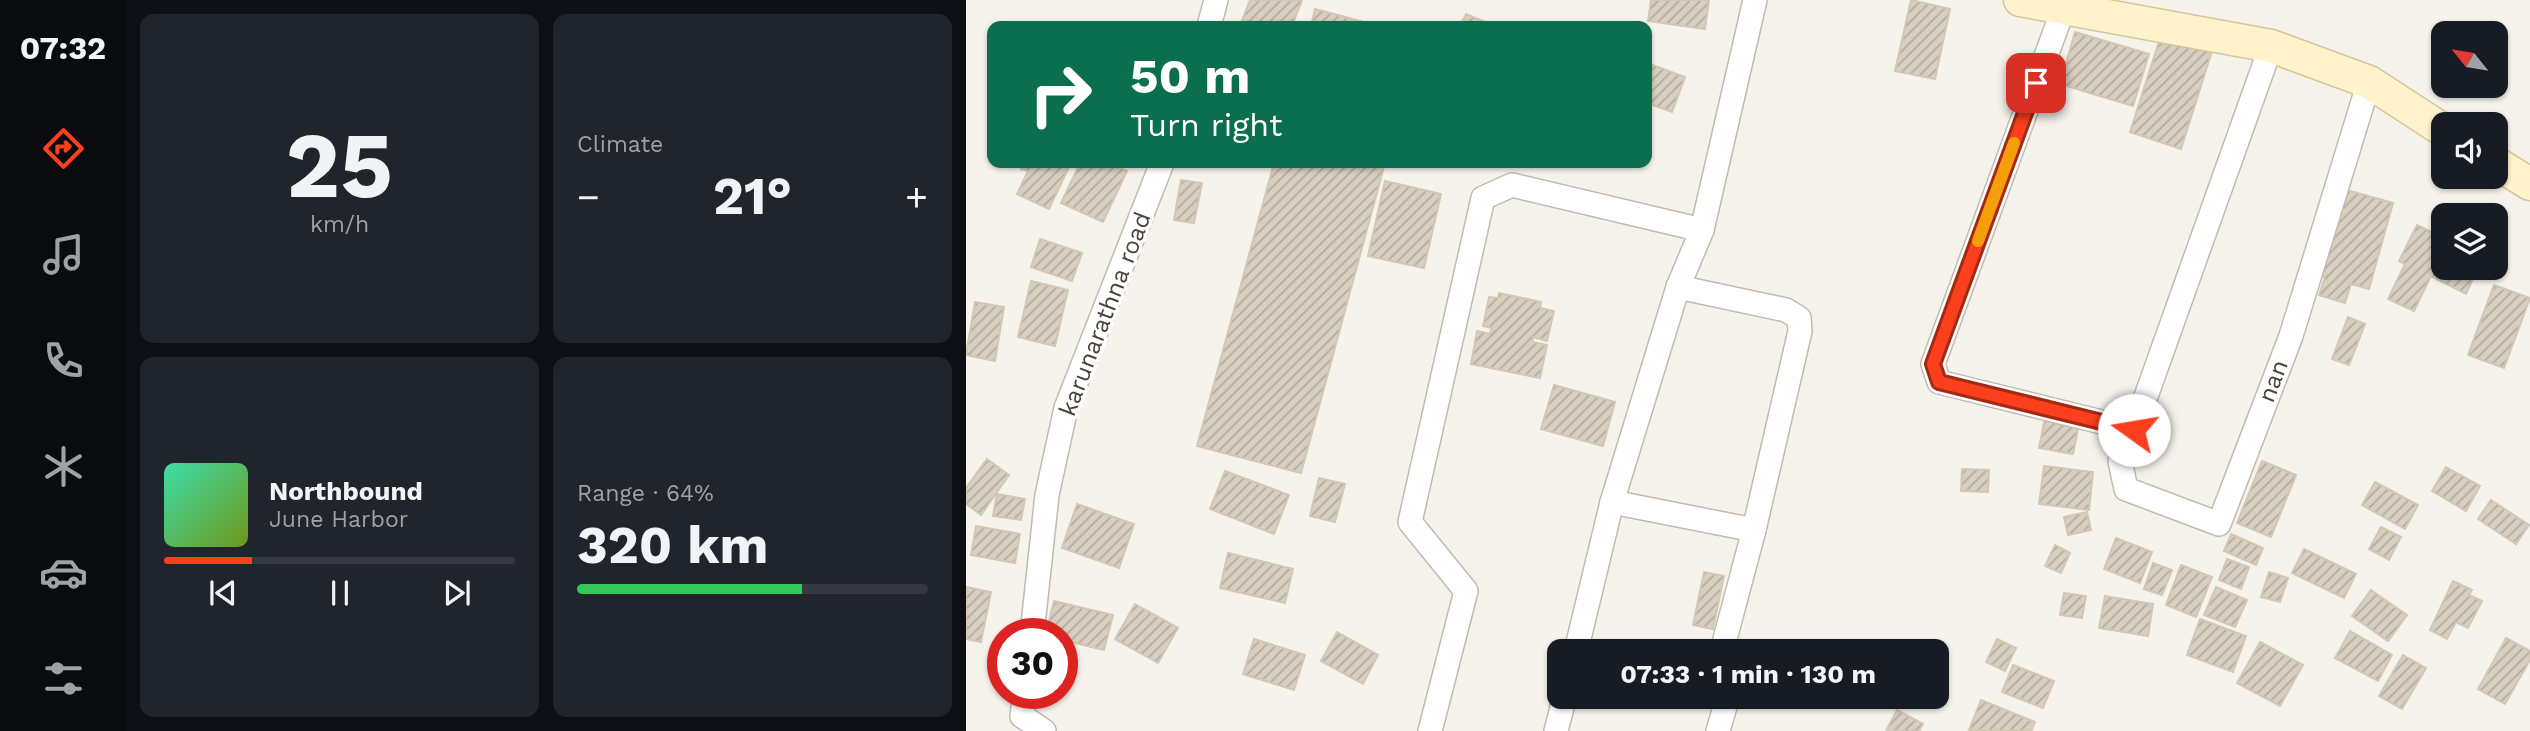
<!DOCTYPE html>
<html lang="en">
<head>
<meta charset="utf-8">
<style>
	body { margin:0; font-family:"Work Sans",sans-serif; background:#20242c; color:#f1f3f6; height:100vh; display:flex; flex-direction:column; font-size:26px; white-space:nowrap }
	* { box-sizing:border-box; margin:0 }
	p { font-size:23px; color:#9ea1a6 }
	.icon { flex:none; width:38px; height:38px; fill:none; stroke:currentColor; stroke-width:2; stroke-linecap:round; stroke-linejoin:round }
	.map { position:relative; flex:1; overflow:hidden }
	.side { display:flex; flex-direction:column; gap:14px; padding:14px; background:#0d0f14; width:840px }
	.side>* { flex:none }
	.top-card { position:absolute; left:21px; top:21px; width:665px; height:147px; border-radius:14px; box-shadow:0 2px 5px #0004; background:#0b6e4f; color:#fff; overflow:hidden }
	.needle { width:46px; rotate:300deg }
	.controls { position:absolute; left:1465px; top:21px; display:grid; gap:14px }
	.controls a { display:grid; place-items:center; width:77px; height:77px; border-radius:14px; background:#171b24; box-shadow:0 2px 5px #0004; font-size:35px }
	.speed { position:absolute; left:21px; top:618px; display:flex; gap:14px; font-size:35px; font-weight:700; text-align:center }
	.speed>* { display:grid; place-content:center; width:91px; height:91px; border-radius:50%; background:#171b24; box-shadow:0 2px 5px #0004; line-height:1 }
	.speed .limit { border:10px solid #d22; background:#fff; color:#111 }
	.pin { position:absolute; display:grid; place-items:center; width:60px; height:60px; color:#fff; margin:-30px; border-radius:14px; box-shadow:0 4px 10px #0006 }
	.me { position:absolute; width:77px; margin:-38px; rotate:283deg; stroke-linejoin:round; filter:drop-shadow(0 0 5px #0008) }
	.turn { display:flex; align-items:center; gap:24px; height:147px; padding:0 28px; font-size:32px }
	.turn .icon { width:91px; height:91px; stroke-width:2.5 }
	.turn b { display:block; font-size:49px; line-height:60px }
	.big { font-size:52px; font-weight:700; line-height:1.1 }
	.side .card { flex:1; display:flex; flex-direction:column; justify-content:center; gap:10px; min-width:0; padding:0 24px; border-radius:14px; background:#20242c }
	.side .dial { align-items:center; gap:0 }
	.dial b { font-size:91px; line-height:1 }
	.song { display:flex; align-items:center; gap:21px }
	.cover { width:84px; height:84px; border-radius:10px; background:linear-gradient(135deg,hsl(160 70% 55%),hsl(80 70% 35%)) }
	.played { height:7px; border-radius:4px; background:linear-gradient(90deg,#fc3f1d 25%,#363941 25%) }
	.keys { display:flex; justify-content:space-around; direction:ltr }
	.heat { display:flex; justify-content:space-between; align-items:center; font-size:38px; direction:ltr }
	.charge { height:10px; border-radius:5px; background:linear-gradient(90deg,#34c759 64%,#363941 0) }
	.side .tiles { flex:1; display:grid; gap:14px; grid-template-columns:repeat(2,1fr) }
	.trip { position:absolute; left:581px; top:639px; width:402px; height:70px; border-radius:14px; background:#171b24; box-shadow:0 2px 5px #0004; font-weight:700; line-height:70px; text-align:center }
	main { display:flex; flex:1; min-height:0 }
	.tab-bar { display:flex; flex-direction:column; width:126px; justify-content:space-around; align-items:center; background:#090b0e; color:#9ea1a6 }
	.tab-bar .icon { width:49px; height:49px }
	.tab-bar .active { color:#fc3f1d }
	.tab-bar b { font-size:32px; color:#f1f3f6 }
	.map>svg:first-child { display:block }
</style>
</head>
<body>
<main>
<nav class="tab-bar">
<b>07:32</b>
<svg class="icon active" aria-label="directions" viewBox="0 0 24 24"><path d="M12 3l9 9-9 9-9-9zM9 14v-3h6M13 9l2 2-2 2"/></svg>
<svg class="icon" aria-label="music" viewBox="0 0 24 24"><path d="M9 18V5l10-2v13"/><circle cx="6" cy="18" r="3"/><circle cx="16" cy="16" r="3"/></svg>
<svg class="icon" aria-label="phone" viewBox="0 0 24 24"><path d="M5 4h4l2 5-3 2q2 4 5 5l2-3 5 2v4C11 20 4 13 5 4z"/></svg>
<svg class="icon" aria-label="climate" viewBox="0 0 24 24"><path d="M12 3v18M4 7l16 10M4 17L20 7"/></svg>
<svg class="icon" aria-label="car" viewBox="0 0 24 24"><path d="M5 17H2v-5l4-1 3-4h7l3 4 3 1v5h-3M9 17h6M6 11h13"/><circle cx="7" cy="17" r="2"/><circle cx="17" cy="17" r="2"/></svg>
<svg class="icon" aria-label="filters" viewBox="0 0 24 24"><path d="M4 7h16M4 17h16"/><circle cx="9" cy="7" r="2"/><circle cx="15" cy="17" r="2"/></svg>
</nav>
<section class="side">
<div class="tiles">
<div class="card dial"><b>25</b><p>km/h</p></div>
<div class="card"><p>Climate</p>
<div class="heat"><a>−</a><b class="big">21°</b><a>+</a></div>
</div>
<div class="card">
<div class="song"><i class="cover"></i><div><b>Northbound</b><p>June Harbor</p></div></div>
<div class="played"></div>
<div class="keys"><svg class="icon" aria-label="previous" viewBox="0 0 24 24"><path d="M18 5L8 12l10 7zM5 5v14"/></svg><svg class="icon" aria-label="pause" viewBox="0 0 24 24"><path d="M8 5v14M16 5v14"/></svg><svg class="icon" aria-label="next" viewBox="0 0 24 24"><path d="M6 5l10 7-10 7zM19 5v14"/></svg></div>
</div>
<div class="card"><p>Range · 64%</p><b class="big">320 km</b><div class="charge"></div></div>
</div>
</section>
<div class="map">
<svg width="1564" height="731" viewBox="0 0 1564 731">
	<defs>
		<pattern id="building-hatch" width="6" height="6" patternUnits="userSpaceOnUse" patternTransform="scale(1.75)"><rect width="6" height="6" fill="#d8cfc1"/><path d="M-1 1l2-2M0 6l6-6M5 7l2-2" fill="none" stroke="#b1aa9e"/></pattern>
	</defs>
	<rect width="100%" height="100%" fill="#f6f3ec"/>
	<g fill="url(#building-hatch)" stroke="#d3c7b4" stroke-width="2">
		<polygon points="284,0 336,0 326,26 274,26"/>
		<polygon points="685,0 743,0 739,29 682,21"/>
		<polygon points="945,0 984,9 969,79 929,71"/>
		<polygon points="349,9 413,26 345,26"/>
		<polygon points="500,14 529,26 494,26"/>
		<polygon points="1109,32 1183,54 1167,106 1094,84"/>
		<polygon points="1196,32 1247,48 1215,149 1164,132"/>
		<polygon points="684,64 719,77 706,112 681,103 681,74"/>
		<polygon points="58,163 105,163 83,209 51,194 62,171 55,169"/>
		<polygon points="114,163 143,163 161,171 137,222 95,203"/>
		<polygon points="308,163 419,163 335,473 231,446"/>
		<polygon points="215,180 236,183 228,223 208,220"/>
		<polygon points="419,181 475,194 458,268 402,256"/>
		<polygon points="1377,189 1427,203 1403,289 1385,284 1379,303 1353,295 1359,277 1353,275"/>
		<polygon points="1477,219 1477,268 1512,268 1500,294 1465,276 1448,311 1422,299 1439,264 1433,261 1451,225 1470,234"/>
		<polygon points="74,239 116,253 106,281 65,267"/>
		<polygon points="65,281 102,290 89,346 52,337"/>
		<polygon points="1528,285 1564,298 1538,368 1502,355"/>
		<polygon points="533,293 575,302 574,308 588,311 581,341 567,337 567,342 581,345 574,378 505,364 511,331 524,334 526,328 517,326 523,297 532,298"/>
		<polygon points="9,302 38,307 29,361 0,355"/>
		<polygon points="1382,317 1399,324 1383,365 1366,359"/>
		<polygon points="588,385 649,402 637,446 575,429"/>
		<polygon points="1080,412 1114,419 1107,454 1073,448"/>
		<polygon points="21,459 43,475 15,515 0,504 0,488"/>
		<polygon points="1296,461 1330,475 1305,537 1271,523"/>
		<polygon points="1078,466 1127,472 1123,510 1073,504"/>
		<polygon points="1480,467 1514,486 1500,511 1466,491"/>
		<polygon points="996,469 1023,470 1022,492 995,491"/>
		<polygon points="259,471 323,495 308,534 244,509"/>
		<polygon points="353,478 379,484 369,522 344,516"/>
		<polygon points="1409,482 1452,505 1439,529 1396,505"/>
		<polygon points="31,494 59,499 55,520 27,516"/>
		<polygon points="1525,500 1563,525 1550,544 1512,519"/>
		<polygon points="111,504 168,524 153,568 96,548"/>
		<polygon points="1121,512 1125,530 1102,535 1098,517"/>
		<polygon points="10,526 54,534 49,563 5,555"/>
		<polygon points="1415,527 1435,537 1423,560 1403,549"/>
		<polygon points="1265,534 1297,548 1290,565 1258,551"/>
		<polygon points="1150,538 1186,552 1174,583 1138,569"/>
		<polygon points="1089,545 1104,553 1095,573 1079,566"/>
		<polygon points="1338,549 1390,574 1378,598 1326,573"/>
		<polygon points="262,553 327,569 319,603 254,588"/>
		<polygon points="1261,559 1283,567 1275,589 1253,580"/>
		<polygon points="1187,563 1206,570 1196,595 1178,589"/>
		<polygon points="1215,565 1246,577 1230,617 1200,605"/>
		<polygon points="738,572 758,576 747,629 727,625"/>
		<polygon points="1303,572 1322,578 1314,602 1295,597"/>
		<polygon points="1487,581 1506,590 1503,595 1516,601 1502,628 1490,622 1481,639 1464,630"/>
		<polygon points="0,587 25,592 15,642 0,639"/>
		<polygon points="1250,587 1281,600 1269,627 1238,615"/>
		<polygon points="1405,590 1441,615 1422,641 1386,616"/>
		<polygon points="1098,593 1120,596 1116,618 1094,615"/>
		<polygon points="1139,596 1187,604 1182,636 1133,628"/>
		<polygon points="88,601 147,615 138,650 96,640 96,634 80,634"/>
		<polygon points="169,604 212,628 192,663 149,639"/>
		<polygon points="1234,619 1280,636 1267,672 1221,655"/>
		<polygon points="1384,631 1426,655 1412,681 1369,658"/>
		<polygon points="371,632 412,655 397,684 355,661"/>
		<polygon points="1540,638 1564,651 1564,660 1539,704 1512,689"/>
		<polygon points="288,639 339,655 328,690 277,674"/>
		<polygon points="1031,639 1050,648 1039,671 1020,662"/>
		<polygon points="1294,642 1337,665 1314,706 1271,683"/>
		<polygon points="1437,655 1460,668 1436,709 1413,696"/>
		<polygon points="1047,665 1088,681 1077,708 1036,692"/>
		<polygon points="1015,700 1069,722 1065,731 1003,730"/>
		<polygon points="931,710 957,724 953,731 920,731"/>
	</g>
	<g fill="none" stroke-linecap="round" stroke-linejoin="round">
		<g stroke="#c2bbae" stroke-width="26">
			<g id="street">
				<polyline points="1098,7 967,364 973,382 1168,430 1305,46"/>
				<polyline points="243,26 250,0"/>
				<polyline points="712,287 820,310 833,318 834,331 788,530"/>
				<polyline points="1168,430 1154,461 1160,489 1253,524 1325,336 1403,82"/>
				<polyline points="66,634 81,495 100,408 196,163"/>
				<polyline points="610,651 646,502"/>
				<polyline points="764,651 759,639 788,530 646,502 712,287 736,230 789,0"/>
				<polyline points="59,693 56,716 78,731"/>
				<polyline points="464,731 500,591 444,522 517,198 546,185 736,230"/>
				<polyline points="590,731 599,696"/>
				<polyline points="752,731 762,696"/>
			</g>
		</g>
		<g stroke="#d6c79b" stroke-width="35">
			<g id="secondary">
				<polyline points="1054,0 1305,46 1403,82 1477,130"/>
				<polyline points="1530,163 1564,184"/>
			</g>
		</g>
		<use href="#street" stroke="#fff" stroke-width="23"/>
		<use href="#secondary" stroke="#fff3cd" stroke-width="32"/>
	</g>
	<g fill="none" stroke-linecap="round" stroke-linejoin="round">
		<g stroke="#a42913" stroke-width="18">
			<polyline id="route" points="1070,83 967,364 973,382 1168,430"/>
		</g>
		<use href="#route" stroke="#fc3f1d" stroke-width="12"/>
		<polyline stroke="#f59e0b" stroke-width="12" points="1012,241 1048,143"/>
	</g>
	<g text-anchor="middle" stroke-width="7" stroke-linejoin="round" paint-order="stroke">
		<g font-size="24" fill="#4b4439" stroke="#fff">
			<text transform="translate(139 314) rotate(-69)" y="8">karunarathna road</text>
			<text transform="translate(1307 381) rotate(-69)" y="8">nan</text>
		</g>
	</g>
</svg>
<div class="controls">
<a><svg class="needle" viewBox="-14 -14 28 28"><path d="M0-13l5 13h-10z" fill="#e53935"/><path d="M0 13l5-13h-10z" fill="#9ea1a6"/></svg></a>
<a><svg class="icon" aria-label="sound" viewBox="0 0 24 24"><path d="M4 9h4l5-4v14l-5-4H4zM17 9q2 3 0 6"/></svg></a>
<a><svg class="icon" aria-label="layers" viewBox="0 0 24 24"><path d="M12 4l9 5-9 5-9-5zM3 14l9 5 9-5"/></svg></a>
</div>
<div class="speed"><div class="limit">30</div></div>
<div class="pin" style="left:1070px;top:83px;background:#d93025"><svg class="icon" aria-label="arrive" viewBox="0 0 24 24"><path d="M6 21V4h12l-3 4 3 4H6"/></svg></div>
<svg class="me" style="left:1168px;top:430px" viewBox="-20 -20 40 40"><circle r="19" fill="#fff"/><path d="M0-13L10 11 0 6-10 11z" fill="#fc3f1d"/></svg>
<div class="trip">07:33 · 1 min · 130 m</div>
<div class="top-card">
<div class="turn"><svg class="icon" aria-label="right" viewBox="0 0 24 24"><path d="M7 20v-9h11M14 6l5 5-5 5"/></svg><div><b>50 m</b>Turn right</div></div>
</div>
</div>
</main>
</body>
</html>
